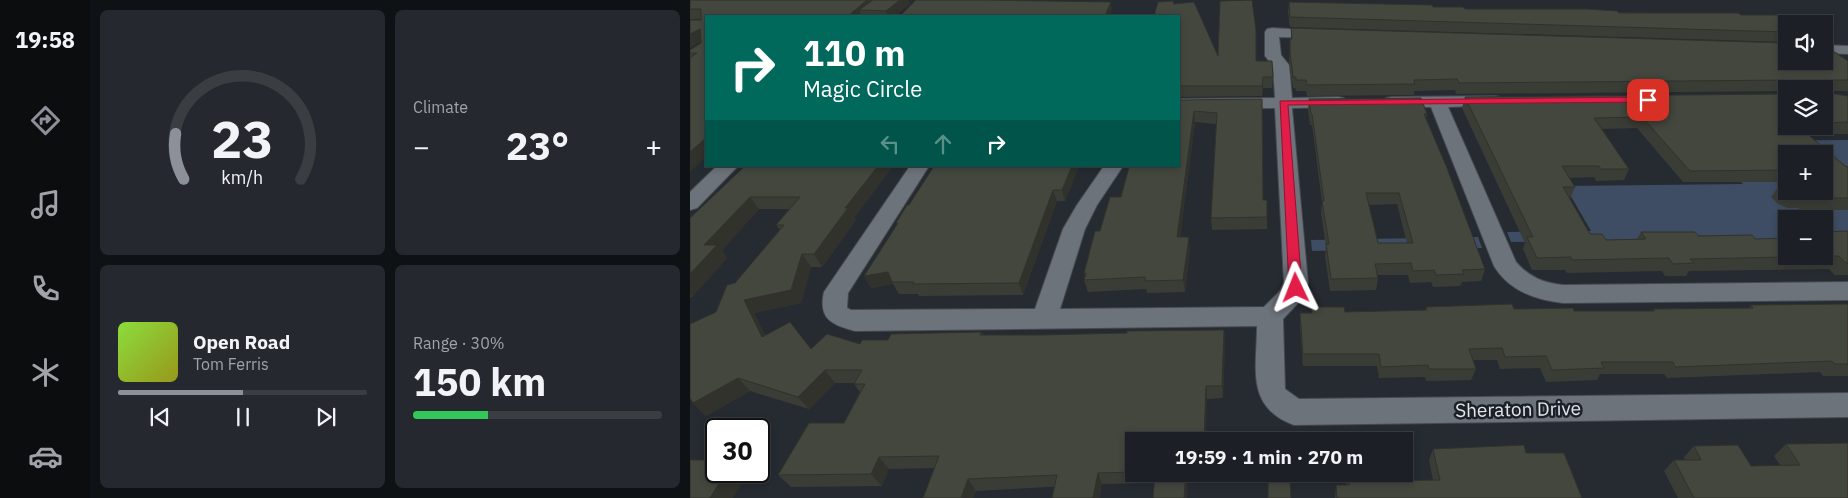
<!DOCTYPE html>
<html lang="en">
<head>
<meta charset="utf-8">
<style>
	body { margin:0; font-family:"IBM Plex Sans",sans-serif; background:#25282e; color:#f1f3f6; height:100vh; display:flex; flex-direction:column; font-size:19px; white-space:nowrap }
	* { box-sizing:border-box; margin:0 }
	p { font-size:16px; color:#a0a3a7 }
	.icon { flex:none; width:28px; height:28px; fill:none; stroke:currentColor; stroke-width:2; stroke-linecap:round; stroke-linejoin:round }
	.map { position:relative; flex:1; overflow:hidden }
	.sheet { display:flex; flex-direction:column; gap:10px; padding:10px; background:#0f1215; width:600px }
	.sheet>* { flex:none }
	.top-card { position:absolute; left:15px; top:15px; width:475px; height:152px; border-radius:0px; box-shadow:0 2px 8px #0003,0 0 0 1px #3a3e43; background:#00695c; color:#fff; overflow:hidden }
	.tools { position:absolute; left:1088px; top:15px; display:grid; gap:10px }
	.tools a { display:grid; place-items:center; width:55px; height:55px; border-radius:0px; background:#1c2026; box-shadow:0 2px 8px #0003,0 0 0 1px #3a3e43; font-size:25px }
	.speed { position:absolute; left:15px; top:418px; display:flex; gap:10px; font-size:25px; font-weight:700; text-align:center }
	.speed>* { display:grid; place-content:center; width:65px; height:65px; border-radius:50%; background:#1c2026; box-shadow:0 2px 8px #0003,0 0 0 1px #3a3e43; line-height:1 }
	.speed .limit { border:2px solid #111; border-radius:8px; background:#fff; color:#111 }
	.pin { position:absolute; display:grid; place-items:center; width:42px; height:42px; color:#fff; margin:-21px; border-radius:10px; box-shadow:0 2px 8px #0006 }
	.me { position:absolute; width:55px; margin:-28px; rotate:358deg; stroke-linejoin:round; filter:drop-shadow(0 0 4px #0008) }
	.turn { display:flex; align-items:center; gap:18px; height:105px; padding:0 15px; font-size:22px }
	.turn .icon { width:65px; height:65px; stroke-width:2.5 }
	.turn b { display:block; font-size:35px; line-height:42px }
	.lanes { display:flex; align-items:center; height:48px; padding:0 15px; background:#0003; justify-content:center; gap:25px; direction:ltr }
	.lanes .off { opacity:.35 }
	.big { font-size:38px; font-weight:700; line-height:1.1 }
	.sheet .tile { flex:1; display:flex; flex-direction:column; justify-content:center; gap:8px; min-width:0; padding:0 18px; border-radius:8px; background:#25282e }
	.sheet .dial { align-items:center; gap:0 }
	.dial svg { height:130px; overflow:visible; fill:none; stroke:#3a3e43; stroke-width:7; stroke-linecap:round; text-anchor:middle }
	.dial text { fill:#f1f3f6; stroke:none }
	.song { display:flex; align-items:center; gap:15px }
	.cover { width:60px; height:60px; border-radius:8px; background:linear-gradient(135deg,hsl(90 70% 55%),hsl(60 70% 35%)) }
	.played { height:5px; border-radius:2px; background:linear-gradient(90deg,#8c9099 50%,#3a3e43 50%) }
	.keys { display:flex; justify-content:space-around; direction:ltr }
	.heat { display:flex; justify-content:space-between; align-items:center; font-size:28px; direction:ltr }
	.charge { height:8px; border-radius:4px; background:linear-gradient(90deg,#34c759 30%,#3a3e43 0) }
	.sheet .tiles { flex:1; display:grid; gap:10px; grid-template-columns:repeat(2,1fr) }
	.trip { position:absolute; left:435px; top:432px; width:288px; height:50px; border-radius:0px; background:#1c2026; box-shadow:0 2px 8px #0003,0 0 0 1px #3a3e43; font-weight:700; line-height:50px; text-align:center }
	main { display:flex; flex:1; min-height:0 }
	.menu { display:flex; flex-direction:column; width:90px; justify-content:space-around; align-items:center; background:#0b0d0f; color:#a0a3a7 }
	.menu .icon { width:35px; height:35px }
	.menu .current { color:#8c9099 }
	.menu b { font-size:22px; color:#f1f3f6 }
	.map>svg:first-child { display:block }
</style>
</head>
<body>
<main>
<nav class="menu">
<b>19:58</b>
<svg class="icon current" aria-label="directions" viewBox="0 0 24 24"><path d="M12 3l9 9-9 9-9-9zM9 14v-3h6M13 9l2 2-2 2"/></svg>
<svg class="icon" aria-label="music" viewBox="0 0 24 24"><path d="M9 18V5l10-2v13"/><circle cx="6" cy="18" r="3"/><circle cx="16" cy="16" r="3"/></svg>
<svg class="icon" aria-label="phone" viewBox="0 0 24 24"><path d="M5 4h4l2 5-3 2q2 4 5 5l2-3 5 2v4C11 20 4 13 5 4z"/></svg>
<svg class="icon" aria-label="climate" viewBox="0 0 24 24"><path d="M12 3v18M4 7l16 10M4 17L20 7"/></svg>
<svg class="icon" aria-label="car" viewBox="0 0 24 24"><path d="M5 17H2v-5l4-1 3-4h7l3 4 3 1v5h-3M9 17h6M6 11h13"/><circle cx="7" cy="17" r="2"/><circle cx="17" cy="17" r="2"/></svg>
</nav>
<section class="sheet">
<div class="tiles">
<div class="tile dial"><svg viewBox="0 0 100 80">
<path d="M14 69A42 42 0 1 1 86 69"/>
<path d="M14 69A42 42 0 0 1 9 41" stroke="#8c9099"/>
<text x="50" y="56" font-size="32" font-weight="700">23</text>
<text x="50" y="72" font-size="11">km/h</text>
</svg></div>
<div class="tile"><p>Climate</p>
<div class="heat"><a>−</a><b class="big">23°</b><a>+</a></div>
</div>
<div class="tile">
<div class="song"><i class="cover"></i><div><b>Open Road</b><p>Tom Ferris</p></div></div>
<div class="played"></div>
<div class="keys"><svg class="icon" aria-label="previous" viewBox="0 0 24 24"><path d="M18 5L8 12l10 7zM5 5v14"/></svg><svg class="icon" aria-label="pause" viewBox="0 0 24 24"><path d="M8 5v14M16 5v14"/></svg><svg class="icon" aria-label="next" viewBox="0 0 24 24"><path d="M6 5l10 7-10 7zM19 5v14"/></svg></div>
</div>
<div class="tile"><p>Range · 30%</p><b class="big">150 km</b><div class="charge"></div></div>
</div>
</section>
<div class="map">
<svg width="1158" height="498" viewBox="0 0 1158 498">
	<rect width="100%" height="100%" fill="#262b32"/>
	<g fill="#3e4d63" fill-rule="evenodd">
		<path d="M1158,140V238H1134V219H1096V239L821,242L817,232L901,231L875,186L1053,184L1014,141ZM1096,154H1134V191H1096Z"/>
		<polygon points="788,237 792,248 622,251 621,240"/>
	</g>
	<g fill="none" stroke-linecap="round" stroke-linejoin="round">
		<g stroke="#464a50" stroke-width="2">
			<g id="minor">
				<path d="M582,28L636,31L638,34L636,37L631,38L589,37L591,55L599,65L602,98L648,97L654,98L656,102L654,106L648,107L602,108L618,283L609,302L593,319L595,389L609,399L1158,393V417L604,425C555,407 567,368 567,326L165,331C142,325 128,319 134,292L220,166H239L158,293L157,308L161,310L345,309L373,229L387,205L414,166H433L407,205L395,229L370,309L574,307L590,291L594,283L585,108L489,109V99L585,98L583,66L575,56V32L577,29Z"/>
				<polygon points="1134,45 1158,46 1158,54 1134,53"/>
				<path d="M805,96L811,97L813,101L811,105L758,107L826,262C839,277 854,283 873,285L1158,282V300L873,303C846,300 819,291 804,266L741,107H702L696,106L694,102L696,98L702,97Z"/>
				<polygon points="27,166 48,166 7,208 0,210 0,192"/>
			</g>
		</g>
		<use href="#minor" fill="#6d737b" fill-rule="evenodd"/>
	</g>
	<g fill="#3a3d35" fill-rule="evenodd">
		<polygon points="0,0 218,0 220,4 205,16 16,16 0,172 0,50 11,43 11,19 0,19"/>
		<polygon points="599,2 743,7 775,9 1051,15 1096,24 1096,42 600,27 598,12"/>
		<polygon points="484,4 528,56 566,61 583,77 582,88 573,88 572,96 489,97 489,16"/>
		<path d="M601,28L1158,61V91H1140V93L1158,96V134H1117L1155,166L1158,167V210H1111L1108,208H1098L1088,204L1081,197L1092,182H993L947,128L912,129L939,169L934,180L906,181L904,177L879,178L885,187L880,199L900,234L916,240L947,239L951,232L1065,239L1096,256L1158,231V275H1145L1139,269L999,271L996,276H975L972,271L877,273L875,270H842L833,249L835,243L772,108L775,97L1096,126H1134V89H1096V91L766,94L765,90L724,91V95L617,96L616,91H606L605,88H603L599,62L600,39H601ZM1096,154L1134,191H1096Z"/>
		<polygon points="572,99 573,200 577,217 577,229 522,230 521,218 526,124 505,122 490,237 500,249 495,292 457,293 456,289 398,292 394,280 395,277 394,273 410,231 431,197 446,167 489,100"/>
		<path d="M619,99L737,114L736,118L795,269L791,281L772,282L770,286L743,287L741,282L720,283L718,275H687L688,278L686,290L640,291L635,256L636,246L631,213L632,202L622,125H620L618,110ZM707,204L717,243H688L679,205Z"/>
		<polygon points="55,166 203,166 164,218 166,220 132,267 121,267 111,303 64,313 75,335 121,349 170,344 198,340 291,332 293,335 350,335 437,333 534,330 535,342 533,398 517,399 444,441 444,474 519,474 519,482 412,484 286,491 283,498 233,498 245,468 199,469 192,486 101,487 88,475 154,423 170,392 164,384 165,383 145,383 119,409 60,391 16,416 3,403 26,312 45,283 90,230 86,225 99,209 69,209 32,250 37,258 2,297 0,297 0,218"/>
		<polygon points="389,166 375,201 367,201 333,295 229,296 228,294 209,294 203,284 181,288 174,276 207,225 206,223 219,205"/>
		<polygon points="1158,304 1158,376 1133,376 1130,372 977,378 974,374 910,374 907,380 856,382 850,368 810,369 807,360 783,360 786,369 781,380 736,381 735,377 689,378 687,366 613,366 610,325 610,313 622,313 622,307 655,312 735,310 736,307 884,311 962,311 963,309 1059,308 1061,305"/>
		<polygon points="1096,444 1158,498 988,498 974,471 984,460 995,460 994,457 1004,446 1061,466 1090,465 1084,456"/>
		<polygon points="743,449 836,453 892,498 645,498 646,485 656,485 655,474 696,474 697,481 743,480 739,460"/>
	</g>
	<g fill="#30322b">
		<polygon points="177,0 184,0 169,10 171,16 158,16"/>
		<polygon points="210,0 218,0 220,4 205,16 198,16 196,11"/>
		<polygon points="421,2 422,11 420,16 415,16"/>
		<polygon points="10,29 16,39 0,48 0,34"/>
		<polygon points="573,77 573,88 572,96 572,86"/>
		<polygon points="504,111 505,122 488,249 487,237"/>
		<polygon points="16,138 16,157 0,172 0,152"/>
		<polygon points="188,166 203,166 164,218 166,220 132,267 124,254 155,208"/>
		<polygon points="382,166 389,166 375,201 372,190"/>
		<polygon points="363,190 367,201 333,295 329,283"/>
		<polygon points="60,197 69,209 32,250 37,258 2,297 0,294 0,274 14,245"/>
		<polygon points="499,237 500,249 495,292 493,280"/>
		<polygon points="112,254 121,267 111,303 64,313 83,349 72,337 54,300"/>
		<polygon points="198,272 203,284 181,288 174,276"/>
		<polygon points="534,330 535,342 533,398 532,386"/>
		<polygon points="135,370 145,383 119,409 108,397"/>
		<polygon points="48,378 60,391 16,416 3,403"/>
		<polygon points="516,386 517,399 516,441 514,441"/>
		<polygon points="189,457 199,469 192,486 181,474"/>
		<polygon points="37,471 58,471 59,472 43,498 20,498"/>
		<polygon points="408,473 412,484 410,498 403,498"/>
		<polygon points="496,474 497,474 498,482 497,498 494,498"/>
		<polygon points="278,479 286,491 283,498 271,498"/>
	</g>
	<g fill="#44473e" stroke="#30322b" fill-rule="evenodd">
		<polygon points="0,0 177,0 158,16 16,16 16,138 0,152 0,58 7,53 0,53 0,50 11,43 10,29 0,34 0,20 11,20 11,9 0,9"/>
		<polygon points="183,0 210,0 196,11 169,10"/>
		<polygon points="226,0 293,0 421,2 415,16 210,16"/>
		<polygon points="562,0 566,30 566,61 582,61 583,77 573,77 572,86 489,86 489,16 464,16 468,2 483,1 484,4 504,2 528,56 530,1"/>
		<polygon points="599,2 742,5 743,7 773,7 775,9 897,9 927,11 929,13 1048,13 1051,15 1087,15 1100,24 1096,24 1096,32 600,17"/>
		<polygon points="601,28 1096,43 1096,61 1134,61 1134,45 1158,61 1158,80 1142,80 1139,82 1140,93 1158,96 1158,122 1134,123 1134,89 1105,89 1105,82 1103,80 769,83 767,79 724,80 725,84 617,85 616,80 606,80 606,77 603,77 600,52 600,39 602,39"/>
		<polygon points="1096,94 1096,126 1108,126 1155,166 1158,167 1158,198 1120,198 1117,196 1106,196 1097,192 1090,185 1096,177 1096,191 1134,191 1134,154 1096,154 1096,170 1000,171 952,117 904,118 939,169 911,169 909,166 872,166 885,187 873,187 900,234 912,234 916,240 956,239 951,232 1005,232 1009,236 1062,235 1065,239 1096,238 1096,256 1134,256 1134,232 1158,231 1158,263 1156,263 1149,256 1000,259 1004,263 983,264 979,258 882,260 881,257 847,258 837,237 843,237 775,97"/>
		<path d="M731,98L737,114H734L757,168L795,269L772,270L774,274L746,275L744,270L723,271L721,263L685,264L688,278L641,279L636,244H639L632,201H634L622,114H621L619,99ZM676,193H709L723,243H688Z"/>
		<polygon points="572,99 573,200 577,200 577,217 521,218 527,113 504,111 487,237 499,237 493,280 455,281 455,277 394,280 396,273 394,273 405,231 410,231 420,197 431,197 439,167 446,167 447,166 489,166 489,100"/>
		<polygon points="55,166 188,166 155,208 158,208 124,254 112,254 101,290 54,300 72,337 100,322 121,349 137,334 170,344 172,340 198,340 201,334 291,332 290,335 350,335 437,333 437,331 534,330 532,386 516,386 514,441 444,441 444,472 408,473 403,498 362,498 367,475 278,479 271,498 233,498 249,456 189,457 181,474 88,475 119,423 154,423 175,384 164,384 172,370 135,370 108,397 48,378 3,403 0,398 0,324 26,312 37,285 45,283 94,225 86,225 110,197 60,197 14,245 27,245 0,274 0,218"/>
		<polygon points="244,166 382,166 372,190 363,190 329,283 223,284 224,282 202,282 198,272 174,276 208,223 206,223 217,205 219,205"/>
		<polygon points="822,304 824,309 883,308 884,311 965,311 963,309 1063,308 1061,305 1158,304 1158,364 1145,364 1142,361 985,367 983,362 911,362 914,368 862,370 856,356 815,357 812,348 779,349 786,369 739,369 738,365 691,367 689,354 613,354 610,313 622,313 622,307 654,307 655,312 737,310 736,307"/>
		<polygon points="1158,443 1158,498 1004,498 984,460 1011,460 1004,446 1048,445 1061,466 1110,465 1096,444"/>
		<polygon points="834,445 836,453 874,453 892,498 647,498 646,485 659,485 658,474 696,474 697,481 750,480 743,449"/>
		<polygon points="0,460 26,460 26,471 37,471 20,498 0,498"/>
		<polygon points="465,474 496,474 494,498 463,498"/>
		<polygon points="600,481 601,498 578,498 578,482"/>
	</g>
	<polygon fill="#e11d48" stroke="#92132f" points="958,97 961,98 961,102 598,105 612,288 606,292 599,288 590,101"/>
	<g text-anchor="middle" stroke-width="5" stroke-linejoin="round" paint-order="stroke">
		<g font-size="19" fill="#e2e5ea" stroke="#1c2128">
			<text transform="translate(828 409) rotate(-1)" y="7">Sheraton Drive</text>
		</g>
	</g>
</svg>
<div class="tools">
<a><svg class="icon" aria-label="sound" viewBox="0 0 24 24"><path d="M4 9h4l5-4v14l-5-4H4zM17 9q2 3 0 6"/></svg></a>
<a><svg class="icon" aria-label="layers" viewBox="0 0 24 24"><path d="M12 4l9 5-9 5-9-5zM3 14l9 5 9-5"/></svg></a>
<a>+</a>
<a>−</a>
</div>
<div class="speed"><div class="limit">30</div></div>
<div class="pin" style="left:958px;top:100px;background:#d93025"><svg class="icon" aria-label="arrive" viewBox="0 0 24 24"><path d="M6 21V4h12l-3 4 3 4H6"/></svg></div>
<svg class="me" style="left:606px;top:288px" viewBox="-20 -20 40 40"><path d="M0-17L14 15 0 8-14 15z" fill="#e11d48" stroke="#fff" stroke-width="4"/></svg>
<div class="trip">19:59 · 1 min · 270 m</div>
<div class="top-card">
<div class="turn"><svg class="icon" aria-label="right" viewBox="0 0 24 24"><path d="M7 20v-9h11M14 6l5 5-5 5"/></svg><div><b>110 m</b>Magic Circle</div></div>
<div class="lanes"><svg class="icon off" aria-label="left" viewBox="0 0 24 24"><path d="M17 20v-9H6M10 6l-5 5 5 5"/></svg><svg class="icon off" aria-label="ahead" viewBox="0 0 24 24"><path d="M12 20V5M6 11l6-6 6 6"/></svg><svg class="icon" aria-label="right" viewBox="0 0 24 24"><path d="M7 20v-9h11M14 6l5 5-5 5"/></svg></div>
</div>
</div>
</main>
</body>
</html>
